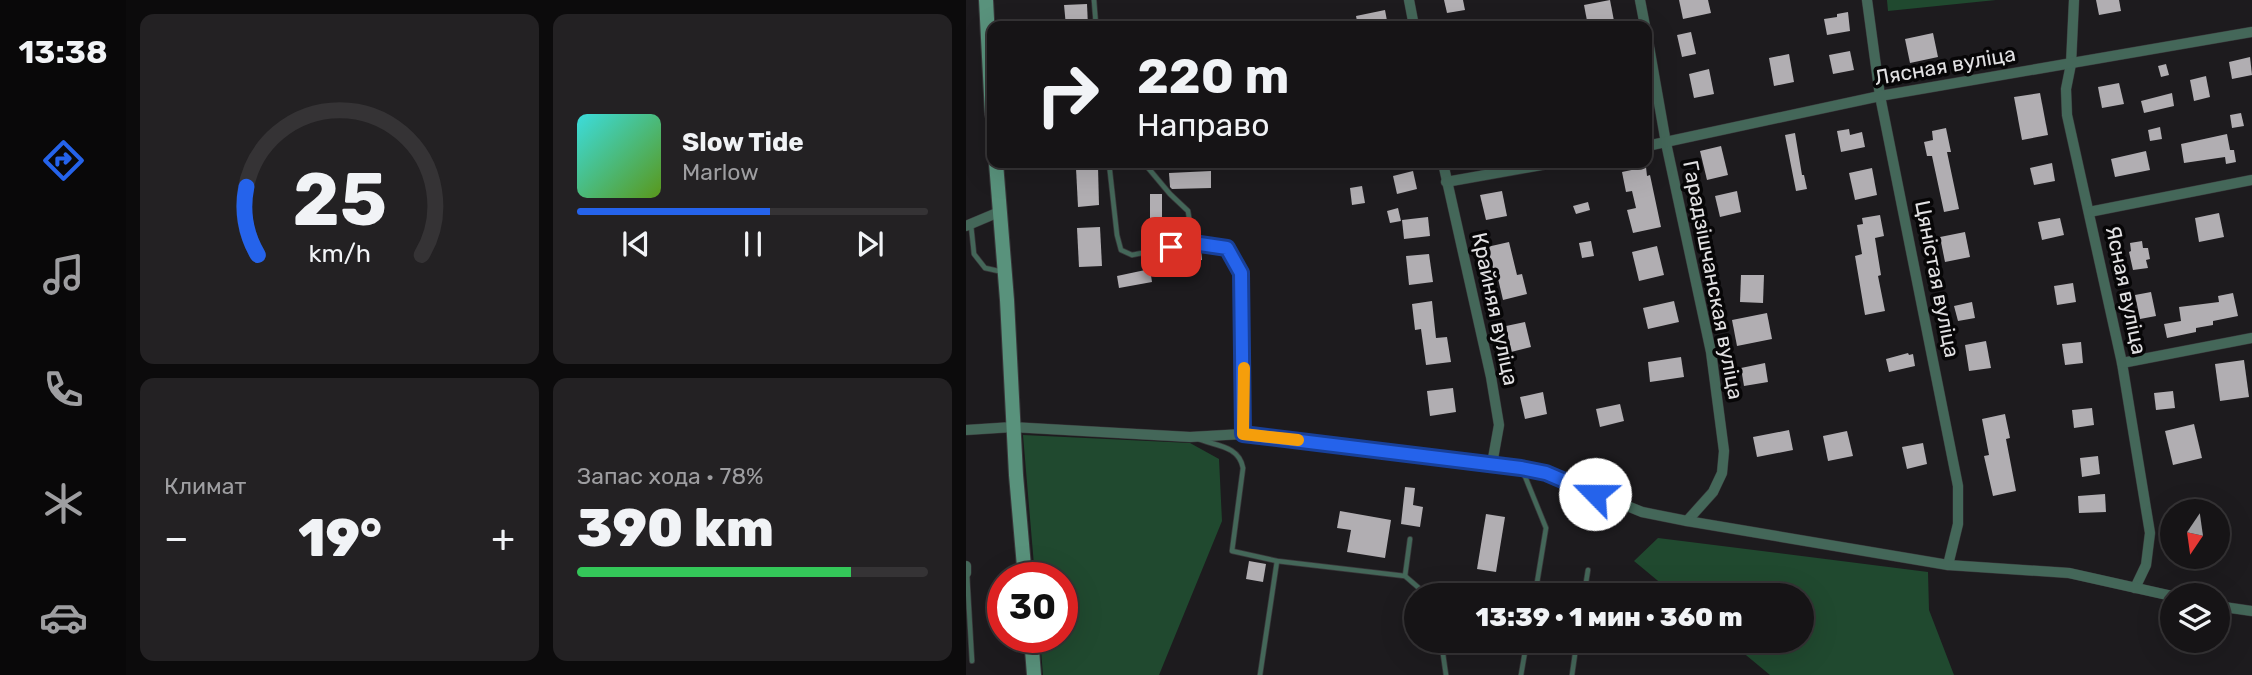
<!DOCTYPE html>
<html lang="ru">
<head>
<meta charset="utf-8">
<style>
	body { margin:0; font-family:Rubik,sans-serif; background:#232123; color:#f1f3f6; height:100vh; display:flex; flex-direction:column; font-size:26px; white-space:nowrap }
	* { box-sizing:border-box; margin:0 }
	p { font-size:23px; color:#9e9ea1 }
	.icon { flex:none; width:38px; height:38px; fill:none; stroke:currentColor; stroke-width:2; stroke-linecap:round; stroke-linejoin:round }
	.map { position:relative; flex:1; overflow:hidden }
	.side { display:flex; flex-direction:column; gap:14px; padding:14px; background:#0c0b0c; width:840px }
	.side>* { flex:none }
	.banner { position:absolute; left:21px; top:21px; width:665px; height:147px; border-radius:14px; box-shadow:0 7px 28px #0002,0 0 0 2px #353335; background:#161416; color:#f1f3f6; overflow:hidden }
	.needle { width:46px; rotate:193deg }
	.buttons { position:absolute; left:1194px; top:499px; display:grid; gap:14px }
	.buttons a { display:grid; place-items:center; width:70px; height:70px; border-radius:50%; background:#161416; box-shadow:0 7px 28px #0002,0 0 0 2px #353335; font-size:35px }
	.speed { position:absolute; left:21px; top:562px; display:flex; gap:14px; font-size:35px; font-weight:700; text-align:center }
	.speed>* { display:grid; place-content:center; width:91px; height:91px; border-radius:50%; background:#161416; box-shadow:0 7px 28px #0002,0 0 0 2px #353335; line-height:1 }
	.speed .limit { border:10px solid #d22; background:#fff; color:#111 }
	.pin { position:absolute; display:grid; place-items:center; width:60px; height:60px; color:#fff; margin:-30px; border-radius:14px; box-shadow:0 4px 10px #0006 }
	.me { position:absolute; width:77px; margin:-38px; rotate:293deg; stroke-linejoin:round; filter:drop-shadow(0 0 5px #0008) }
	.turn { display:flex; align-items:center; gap:24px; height:147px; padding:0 35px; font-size:32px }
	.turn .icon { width:91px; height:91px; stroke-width:2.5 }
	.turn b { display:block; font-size:49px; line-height:60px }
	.big { font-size:52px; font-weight:800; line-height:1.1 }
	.side .card { flex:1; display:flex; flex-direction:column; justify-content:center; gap:10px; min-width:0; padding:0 24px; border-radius:14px; background:#232123 }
	.side .dial { align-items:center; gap:0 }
	.dial svg { height:182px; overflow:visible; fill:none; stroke:#353335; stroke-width:7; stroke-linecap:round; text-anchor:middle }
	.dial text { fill:#f1f3f6; stroke:none }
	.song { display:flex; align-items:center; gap:21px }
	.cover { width:84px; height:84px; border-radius:10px; background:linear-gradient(135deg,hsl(180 70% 55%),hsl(90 70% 35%)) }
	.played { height:7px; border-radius:4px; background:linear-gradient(90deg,#2563eb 55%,#353335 55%) }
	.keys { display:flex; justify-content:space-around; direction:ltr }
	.heat { display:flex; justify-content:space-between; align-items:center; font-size:38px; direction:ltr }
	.charge { height:10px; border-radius:5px; background:linear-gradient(90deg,#34c759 78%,#353335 0) }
	.side .tiles { flex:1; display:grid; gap:14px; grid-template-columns:repeat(2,1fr) }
	.trip { position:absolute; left:438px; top:583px; width:410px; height:70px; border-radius:35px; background:#161416; box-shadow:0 7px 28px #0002,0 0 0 2px #353335; font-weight:800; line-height:70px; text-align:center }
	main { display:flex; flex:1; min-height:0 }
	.tab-bar { display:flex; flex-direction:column; width:126px; justify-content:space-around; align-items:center; background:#090809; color:#9e9ea1 }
	.tab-bar .icon { width:49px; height:49px }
	.tab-bar .active { color:#2563eb }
	.tab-bar b { font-size:32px; color:#f1f3f6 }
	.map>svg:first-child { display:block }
</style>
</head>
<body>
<main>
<nav class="tab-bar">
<b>13:38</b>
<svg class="icon active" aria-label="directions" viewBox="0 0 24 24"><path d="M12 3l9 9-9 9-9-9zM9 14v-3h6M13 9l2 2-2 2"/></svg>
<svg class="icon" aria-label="music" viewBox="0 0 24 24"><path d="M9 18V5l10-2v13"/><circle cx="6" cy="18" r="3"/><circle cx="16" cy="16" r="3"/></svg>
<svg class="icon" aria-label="phone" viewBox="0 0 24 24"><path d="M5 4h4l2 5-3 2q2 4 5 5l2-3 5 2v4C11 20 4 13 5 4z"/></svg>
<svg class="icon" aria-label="climate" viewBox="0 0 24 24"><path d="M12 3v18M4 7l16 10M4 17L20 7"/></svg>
<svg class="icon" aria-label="car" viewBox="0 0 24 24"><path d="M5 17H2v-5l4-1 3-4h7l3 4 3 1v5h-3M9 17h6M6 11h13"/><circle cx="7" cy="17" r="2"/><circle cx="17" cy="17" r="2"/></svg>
</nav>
<section class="side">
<div class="tiles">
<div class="card dial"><svg viewBox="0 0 100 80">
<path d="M14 69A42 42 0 1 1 86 69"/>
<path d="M14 69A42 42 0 0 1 9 39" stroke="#2563eb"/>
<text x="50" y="56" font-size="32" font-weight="700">25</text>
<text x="50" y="72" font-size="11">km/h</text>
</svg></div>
<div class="card">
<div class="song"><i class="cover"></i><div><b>Slow Tide</b><p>Marlow</p></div></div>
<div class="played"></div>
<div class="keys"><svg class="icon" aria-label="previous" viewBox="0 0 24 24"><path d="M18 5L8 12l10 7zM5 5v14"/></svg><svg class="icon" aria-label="pause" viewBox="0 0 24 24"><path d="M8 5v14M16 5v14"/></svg><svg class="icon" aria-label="next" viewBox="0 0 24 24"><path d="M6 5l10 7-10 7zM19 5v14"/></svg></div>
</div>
<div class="card"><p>Климат</p>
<div class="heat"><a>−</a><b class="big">19°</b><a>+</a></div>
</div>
<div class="card"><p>Запас хода · 78%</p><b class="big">390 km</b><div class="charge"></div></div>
</div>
</section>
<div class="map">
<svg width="1286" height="675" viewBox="0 0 1286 675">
	<rect width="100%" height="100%" fill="#1d1b1e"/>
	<g fill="#20492f">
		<polygon points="921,0 1030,0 922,11"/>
		<polygon points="57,435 224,443 253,459 256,521 193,675 77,675 74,637 96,637 96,578 69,577"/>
		<polygon points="692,538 962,572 963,610 988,675 804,675 763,641 835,640 835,595 709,595 668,561"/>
	</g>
	<g fill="#b1aeb2">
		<polygon points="478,0 497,0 499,10 481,13"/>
		<polygon points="644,0 649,26 622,26 618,5"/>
		<polygon points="713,0 742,0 745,13 717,19"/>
		<polygon points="1130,0 1153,0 1155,11 1133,15"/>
		<polygon points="121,4 122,26 100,26 98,5"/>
		<polygon points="419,10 422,26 392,26 390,16"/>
		<polygon points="882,12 884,31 861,35 858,19 871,17 871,14"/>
		<polygon points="725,32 730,54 716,57 711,35"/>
		<polygon points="967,33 972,57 944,63 939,39"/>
		<polygon points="884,51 888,70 867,74 863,55"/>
		<polygon points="823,54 828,82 808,86 803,58"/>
		<polygon points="1284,57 1286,75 1266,79 1263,62"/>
		<polygon points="1200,64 1203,75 1195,77 1192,66"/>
		<polygon points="743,69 748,94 728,98 723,74"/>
		<polygon points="1240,76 1244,97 1228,101 1224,80"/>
		<polygon points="1153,83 1158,104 1136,108 1132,87"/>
		<polygon points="1074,93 1082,135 1056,140 1048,97"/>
		<polygon points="1206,93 1208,106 1178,113 1175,101"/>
		<polygon points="1275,113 1278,126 1266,128 1264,115"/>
		<polygon points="1194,127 1196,139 1184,141 1182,130"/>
		<polygon points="980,128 985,152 981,152 993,209 978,212 966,156 961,156 958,142 967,140 966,131"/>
		<polygon points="883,129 884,135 896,132 899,147 875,152 871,131"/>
		<polygon points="829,133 836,175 838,175 841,189 830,191 819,135"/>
		<polygon points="1261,134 1264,150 1268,150 1270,162 1260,164 1259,157 1218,163 1215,144"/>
		<polygon points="755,146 762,175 741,180 734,151"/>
		<polygon points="1180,151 1184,170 1149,177 1145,159"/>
		<polygon points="1086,163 1089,181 1068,185 1064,168"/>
		<polygon points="132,167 133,205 112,207 110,168"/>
		<polygon points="680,167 681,176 684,175 695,227 667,233 661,210 670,208 666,191 660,192 656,172"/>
		<polygon points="906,168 911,195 889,200 883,173"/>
		<polygon points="245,171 245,188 206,189 204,187 203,173"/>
		<polygon points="447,171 451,189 431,194 427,176"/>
		<polygon points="396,186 399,203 386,205 384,188"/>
		<polygon points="536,191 541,216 520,220 514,195"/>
		<polygon points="771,191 775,212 754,217 749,196"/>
		<rect x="184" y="194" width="12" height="31"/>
		<polygon points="622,202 624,210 610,214 607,206"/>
		<polygon points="432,208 435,221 424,223 421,211"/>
		<polygon points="1253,213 1258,237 1233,242 1229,218"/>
		<polygon points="914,215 918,236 909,238 915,275 912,276 919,311 899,315 889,256 896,254 891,225 897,224 896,218"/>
		<polygon points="462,217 464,236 438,239 436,220"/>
		<polygon points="1094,218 1098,235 1076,240 1072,222"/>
		<polygon points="134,227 136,266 113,267 111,228"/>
		<polygon points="999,232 1004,257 979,262 974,237"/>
		<polygon points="625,241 628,256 616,258 613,243"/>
		<polygon points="1176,241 1177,248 1182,248 1184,259 1180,260 1182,268 1167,270 1163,252 1165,251 1164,243"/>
		<polygon points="543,242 551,275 556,274 561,294 537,300 530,270 527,271 521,247"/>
		<polygon points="691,246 698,275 673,281 666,252"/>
		<polygon points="227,248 235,249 236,260 200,265 198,254"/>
		<polygon points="463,254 467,282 443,285 440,256"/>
		<polygon points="184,269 186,282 153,288 151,276"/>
		<polygon points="775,275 798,275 797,303 774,302"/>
		<polygon points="1107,283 1110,302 1091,305 1088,286"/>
		<polygon points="1185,292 1190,316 1174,319 1169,295"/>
		<polygon points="1267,293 1272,316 1247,321 1247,325 1230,328 1230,332 1201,338 1198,324 1215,321 1213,307 1253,302 1252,296"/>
		<polygon points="466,301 470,338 481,337 485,362 460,365 455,329 449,330 446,304"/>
		<polygon points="708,301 713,322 682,329 677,308"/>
		<polygon points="1006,302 1009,318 992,321 988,306"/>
		<polygon points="801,313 806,339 771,346 766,320"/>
		<polygon points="559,322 565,347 545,352 540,326"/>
		<polygon points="1020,341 1025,368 1003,371 999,345"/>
		<polygon points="1115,342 1117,363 1099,365 1096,344"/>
		<polygon points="942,353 943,355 947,354 949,366 923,372 920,359"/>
		<polygon points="715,357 718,377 684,382 682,362"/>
		<polygon points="1278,360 1283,397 1254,401 1249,364"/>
		<polygon points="799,363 802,382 778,386 775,368"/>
		<polygon points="487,388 490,412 464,416 461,391"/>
		<polygon points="1207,391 1209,408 1190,410 1188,393"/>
		<polygon points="577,392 581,414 559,419 554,397"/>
		<polygon points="654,404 658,421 634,427 630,409"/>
		<polygon points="1126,408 1128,425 1108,428 1106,410"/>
		<polygon points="1039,414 1044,438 1040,439 1050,491 1027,496 1018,456 1023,455 1016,419"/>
		<polygon points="1228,424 1236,458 1207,465 1199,431"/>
		<polygon points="823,430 827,450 791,457 787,437"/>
		<polygon points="881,431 887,456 862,461 857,436"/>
		<polygon points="957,443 961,464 941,469 936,447"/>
		<polygon points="1132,456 1134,474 1116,477 1114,458"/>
		<polygon points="439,487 449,488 447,505 457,507 454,527 435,524"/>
		<polygon points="1139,494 1140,512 1113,513 1112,496"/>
		<polygon points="374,511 425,520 419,558 381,552 385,530 371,528"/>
		<polygon points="520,514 539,517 530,572 511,569"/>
		<polygon points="283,561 300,564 297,582 280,579"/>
	</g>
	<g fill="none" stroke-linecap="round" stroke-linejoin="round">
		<g stroke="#39373a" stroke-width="6">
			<g id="lane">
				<polyline points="128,0 130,26"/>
				<polyline points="143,163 151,235 155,250 166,255 227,243"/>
				<polyline points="178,163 204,194 222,211 227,243 261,248 275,273 277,433"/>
				<polyline points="5,225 8,254 19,268 37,272"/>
				<path d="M232,439C251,446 273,446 277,468L266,551L311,561L439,576L461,595"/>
				<polyline points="556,469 580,528 569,595"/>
				<polyline points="1,574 6,661"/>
				<polyline points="439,576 444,539"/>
				<polyline points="618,595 622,570"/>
				<polyline points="475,640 480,675"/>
				<polyline points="294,675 311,561"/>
				<polyline points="555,675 561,640"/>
				<polyline points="606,675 611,640"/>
			</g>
		</g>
		<g stroke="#39373a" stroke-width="11">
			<g id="street">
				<polyline points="443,0 448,26"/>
				<polyline points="674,0 679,26"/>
				<polyline points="901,0 914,96 992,486 992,524 982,565"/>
				<polyline points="1108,0 1105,64 1100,89 1101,115 1156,363 1184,533 1180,565 1169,588"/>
				<polyline points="681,35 700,143 745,352 758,451 756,473 747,492 721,521"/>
				<polyline points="681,146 914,96 1286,32"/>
				<polyline points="477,163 525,377 533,425 526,464"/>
				<polyline points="480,182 587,163"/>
				<polyline points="1123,212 1286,180"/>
				<polyline points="0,226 33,212"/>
				<polyline points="1156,363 1286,338"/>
				<polyline points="0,430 47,427 224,437 277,434 526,464 580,473 676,512 721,521 982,565 1103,573 1206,596"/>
				<polyline points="0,566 0,573"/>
				<polyline points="1251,606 1286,611"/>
			</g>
		</g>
		<g stroke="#39373a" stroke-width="16">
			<g id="secondary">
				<polyline points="20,0 26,114"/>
				<polyline points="30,163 41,300 50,475 59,578"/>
				<polyline points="65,637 68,675"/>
			</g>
		</g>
		<use href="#lane" stroke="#446759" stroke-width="4.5"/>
		<use href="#street" stroke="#446759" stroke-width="10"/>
		<use href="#secondary" stroke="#59927c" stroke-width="14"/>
	</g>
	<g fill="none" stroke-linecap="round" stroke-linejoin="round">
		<g stroke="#184099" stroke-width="18">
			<polyline id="route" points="205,247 227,243 261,248 275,273 277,434 555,468 580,473 629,494"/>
		</g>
		<use href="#route" stroke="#2563eb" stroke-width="12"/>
		<polyline stroke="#f59e0b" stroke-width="12" points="278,368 277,434 332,440"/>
	</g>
	<g text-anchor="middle" stroke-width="7" stroke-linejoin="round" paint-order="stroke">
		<g font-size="21" fill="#e2e1e3" stroke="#070607">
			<text transform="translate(979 66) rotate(-10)" y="7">Лясная вуліца</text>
			<text transform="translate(971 279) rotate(79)" y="7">Цяністая вуліца</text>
			<text transform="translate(747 280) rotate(79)" y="7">Гарадзішчанская вуліца</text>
			<text transform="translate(1160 290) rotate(78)" y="7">Ясная вуліца</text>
			<text transform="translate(529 309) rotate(78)" y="7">Крайняя вуліца</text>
		</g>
	</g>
</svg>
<div class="buttons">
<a><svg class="needle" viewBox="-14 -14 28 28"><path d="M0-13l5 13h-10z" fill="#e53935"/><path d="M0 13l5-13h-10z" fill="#9e9ea1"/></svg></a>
<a><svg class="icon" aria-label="layers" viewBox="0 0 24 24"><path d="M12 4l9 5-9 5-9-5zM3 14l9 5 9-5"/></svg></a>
</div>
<div class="speed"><div class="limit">30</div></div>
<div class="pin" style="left:205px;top:247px;background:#d93025"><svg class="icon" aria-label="arrive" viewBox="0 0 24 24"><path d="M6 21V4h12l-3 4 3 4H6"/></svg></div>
<svg class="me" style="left:629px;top:494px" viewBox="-20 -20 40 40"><circle r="19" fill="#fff"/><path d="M0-13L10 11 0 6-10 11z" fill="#2563eb"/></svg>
<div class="trip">13:39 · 1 мин · 360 m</div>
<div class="banner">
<div class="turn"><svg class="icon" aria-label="right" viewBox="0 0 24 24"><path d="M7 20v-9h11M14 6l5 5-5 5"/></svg><div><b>220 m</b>Направо</div></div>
</div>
</div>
</main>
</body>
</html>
